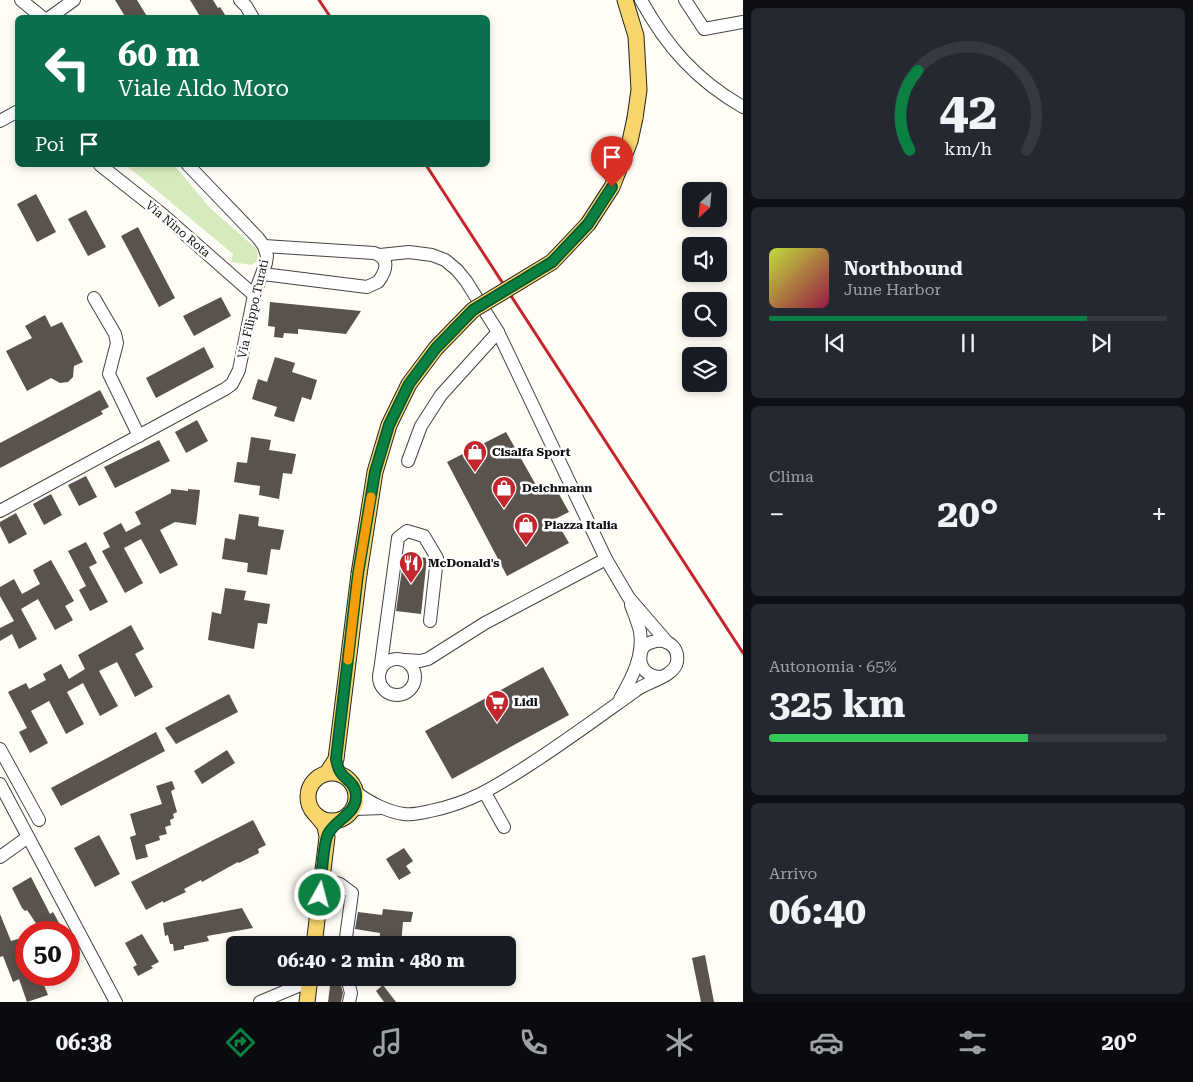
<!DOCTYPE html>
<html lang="it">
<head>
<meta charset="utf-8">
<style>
	body { margin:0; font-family:"Roboto Serif",serif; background:#242831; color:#f1f3f6; height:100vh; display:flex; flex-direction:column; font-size:19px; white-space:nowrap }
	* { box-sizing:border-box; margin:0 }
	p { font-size:16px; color:#9ea1a6 }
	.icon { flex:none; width:28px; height:28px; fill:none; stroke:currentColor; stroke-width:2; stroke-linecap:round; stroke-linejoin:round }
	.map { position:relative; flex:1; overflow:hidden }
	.panel { display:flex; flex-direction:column; gap:8px; padding:8px; background:#0d0f14; width:450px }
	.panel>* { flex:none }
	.top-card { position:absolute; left:15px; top:15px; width:475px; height:152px; border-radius:8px; box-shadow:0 2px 8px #0003; background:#0b6e4f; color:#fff; overflow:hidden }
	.needle { width:32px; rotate:206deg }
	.tools { position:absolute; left:682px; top:182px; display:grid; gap:10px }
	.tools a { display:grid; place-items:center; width:45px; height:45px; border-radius:8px; background:#171b24; box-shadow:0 2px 8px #0003; font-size:25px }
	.speed { position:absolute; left:15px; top:921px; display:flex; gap:10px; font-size:25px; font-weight:700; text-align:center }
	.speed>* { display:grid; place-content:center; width:65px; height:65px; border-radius:50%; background:#171b24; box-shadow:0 2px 8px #0003; line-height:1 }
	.speed .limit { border:8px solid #d22; background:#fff; color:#111 }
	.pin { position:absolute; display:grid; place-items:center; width:42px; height:42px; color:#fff; margin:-51px -21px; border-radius:50% 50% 50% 0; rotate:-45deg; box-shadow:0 0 5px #0007 }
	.pin .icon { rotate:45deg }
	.me { position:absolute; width:55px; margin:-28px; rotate:7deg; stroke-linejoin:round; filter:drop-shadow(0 0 4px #0008) }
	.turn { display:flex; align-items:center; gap:18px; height:105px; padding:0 20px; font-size:22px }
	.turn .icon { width:65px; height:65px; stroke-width:2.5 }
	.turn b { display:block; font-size:35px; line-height:42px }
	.then { display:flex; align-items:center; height:48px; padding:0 20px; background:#0003; gap:10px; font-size:19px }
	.big { font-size:38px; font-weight:700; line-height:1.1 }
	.panel .widget { flex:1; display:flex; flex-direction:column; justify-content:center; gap:8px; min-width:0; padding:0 18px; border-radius:8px; background:#242831 }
	.panel .dial { align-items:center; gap:0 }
	.dial svg { height:130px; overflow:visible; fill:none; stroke:#363941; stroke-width:7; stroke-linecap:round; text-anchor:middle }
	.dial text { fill:#f1f3f6; stroke:none }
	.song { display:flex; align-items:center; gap:15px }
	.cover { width:60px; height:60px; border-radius:8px; background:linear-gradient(135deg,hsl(70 70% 55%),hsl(340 70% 35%)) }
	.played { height:5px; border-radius:2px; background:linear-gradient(90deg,#0b8043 80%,#363941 80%) }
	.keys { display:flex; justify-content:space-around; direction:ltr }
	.heat { display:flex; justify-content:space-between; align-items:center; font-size:28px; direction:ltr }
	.charge { height:8px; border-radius:4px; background:linear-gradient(90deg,#34c759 65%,#363941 0) }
	.trip { position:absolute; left:226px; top:936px; width:290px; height:50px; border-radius:8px; background:#171b24; box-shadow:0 2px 8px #0003; font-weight:700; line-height:50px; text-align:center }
	.menu { display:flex; height:80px; justify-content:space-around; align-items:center; background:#090b0e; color:#9ea1a6 }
	.menu .icon { width:35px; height:35px }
	.menu .selected { color:#0b8043 }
	.menu b { font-size:22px; color:#f1f3f6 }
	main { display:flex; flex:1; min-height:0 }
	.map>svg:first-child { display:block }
</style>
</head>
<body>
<main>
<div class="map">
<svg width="743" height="1002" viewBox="0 0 743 1002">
	<rect width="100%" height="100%" fill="#fffdf5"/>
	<polygon fill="#d5ebbd" points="126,165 174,165 210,208 257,249 258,260 252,265 231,262 233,254"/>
	<g fill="#5a524d">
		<polygon points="115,0 137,0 148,18 126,18"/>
		<polygon points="190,0 213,0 218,8 220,7 227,18 201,18"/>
		<polygon points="36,194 56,232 37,242 17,204"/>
		<polygon points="86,210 106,247 88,256 68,219"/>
		<polygon points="138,227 175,298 159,307 121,236"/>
		<polygon points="221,297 231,316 194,336 183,316"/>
		<polygon points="270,302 361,311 346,334 298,329 298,334 284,333 283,338 274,337 275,327 268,326"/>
		<polygon points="45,315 51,327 62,322 83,362 74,366 73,377 68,382 60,383 51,378 27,391 6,351 32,338 25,326"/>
		<polygon points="204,347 214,367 156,398 146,378"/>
		<polygon points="275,357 295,363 292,372 317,380 311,400 302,397 294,422 274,416 277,407 252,399 258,379 267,382"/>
		<polygon points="100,390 109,407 101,411 103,414 0,468 0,443"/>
		<polygon points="197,420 208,441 186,453 175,432"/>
		<polygon points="506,432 541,494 555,487 569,512 555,519 569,543 507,576 447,462"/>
		<polygon points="251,437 271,440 269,450 296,454 292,474 283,473 279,499 259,495 260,486 234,482 237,462 247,463"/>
		<polygon points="159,440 170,461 115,488 104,467"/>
		<polygon points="86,476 97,497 79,506 68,485"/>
		<polygon points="171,489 188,491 188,489 200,490 196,525 175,522 160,530 178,565 160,574 141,539 124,548 143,583 125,593 102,551 110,547 103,533 121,523 126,532 141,524 135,512 171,493"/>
		<polygon points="51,494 62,515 44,525 33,504"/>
		<polygon points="16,513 27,534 9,544 0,526 0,522"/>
		<polygon points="239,514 259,517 258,526 284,530 280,550 271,549 267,575 247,572 248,563 222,559 225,538 235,540"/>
		<polygon points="86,542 97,563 89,567 108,602 90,611 79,590 86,586 68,551"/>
		<polygon points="404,556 427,558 421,614 396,611"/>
		<polygon points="51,560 74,601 65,606 73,620 55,630 38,599 21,609 37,639 19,649 12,634 0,641 0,628 14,621 0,596 0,587 14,579 22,594 40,584 33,570"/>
		<polygon points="225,588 246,591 244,600 270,604 267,624 258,623 254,649 208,640 212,612 221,614"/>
		<polygon points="131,625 144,649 135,654 153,687 135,697 117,662 99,671 118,706 100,716 83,683 67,692 84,724 66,734 49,701 31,711 48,743 30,753 19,732 27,728 8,692 26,683 29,689 46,680 43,674 61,664 69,679 85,669 78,655"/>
		<polygon points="543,667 569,715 452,779 425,731"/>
		<polygon points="229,694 238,712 176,744 165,728"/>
		<polygon points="156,732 165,751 61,806 51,788"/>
		<polygon points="227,750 235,763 202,784 194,771"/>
		<polygon points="172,781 175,789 171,791 177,812 173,814 174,818 170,820 171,825 165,827 167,834 159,836 160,840 145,845 148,857 136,860 130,837 136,835 130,814 162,804 156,786"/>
		<polygon points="253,820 266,845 258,849 259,853 239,863 238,862 202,882 201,880 184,889 186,892 163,903 163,901 146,910 131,882"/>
		<polygon points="99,835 120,874 95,887 74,848"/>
		<polygon points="404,848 413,861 406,866 411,873 399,880 386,859"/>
		<polygon points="31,877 50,914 53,912 64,932 42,932 27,910 25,911 22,908 12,888"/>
		<polygon points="242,908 253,928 207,936 209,941 184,946 184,949 174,951 173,944 170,944 168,935 165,936 163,923"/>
		<polygon points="383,909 413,912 411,922 403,922 401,944 379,942 380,933 355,929 358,912 382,915"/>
		<polygon points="0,914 11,941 18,939 26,960 26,975 40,975 48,995 27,1002 19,979 13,982 3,956 0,957"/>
		<polygon points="142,934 159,962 151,966 153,968 138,976 133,967 137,965 125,943"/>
		<polygon points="705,955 714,1002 701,1002 692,958"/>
		<polygon points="331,978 339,978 343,993 341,1002 328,1002"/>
		<polygon points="383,985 396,1002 384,1002 376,991"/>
	</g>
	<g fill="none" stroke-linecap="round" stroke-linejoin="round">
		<g stroke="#444" stroke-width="14">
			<g id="minor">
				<polyline points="21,0 43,18"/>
				<polyline points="240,0 246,6 253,18"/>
				<path d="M641,0C667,47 696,80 743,107"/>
				<polyline points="685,0 704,29 743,22"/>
				<polyline points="49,18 74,0"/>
				<polyline points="0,121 18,111"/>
				<polyline points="100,165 162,214 254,295"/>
				<polyline points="380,255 409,252 432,255 445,260 457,270 466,281 498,332 606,559 629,598 667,642"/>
				<path d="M263,274L367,287L378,282C387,270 390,258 374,253L264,246"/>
				<polyline points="94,298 115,334 117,343 109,374 139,436"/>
				<polyline points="408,461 421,426 441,395 498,332"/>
				<polyline points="0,511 225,389 232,384 239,370 254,295 266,263 267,256 264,246 258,238 188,165"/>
				<circle cx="397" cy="677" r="18"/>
				<polyline points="406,660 420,661 428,659 485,623 606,559"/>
				<polyline points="380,671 398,538 407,531 424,536 437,558 430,621"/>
				<path d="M620,699C632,678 644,656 640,631C638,623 634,613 631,605"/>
				<polyline points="0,749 39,820"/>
				<polyline points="0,784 116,1002"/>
				<path d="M356,792C368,802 388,812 404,814C412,815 422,813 430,811C470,803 495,787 529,765C565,742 600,716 635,691C646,682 674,677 677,662C680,641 657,635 643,647C636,662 643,676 660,677"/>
				<polyline points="485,793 504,827"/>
				<polyline points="348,815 356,809 382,808"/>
				<polyline points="0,857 28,837"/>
				<polyline points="322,879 340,884 352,893 345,945"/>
				<polyline points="347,978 351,993 349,1002"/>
				<polyline points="260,1002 310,981"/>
			</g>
		</g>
		<g stroke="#222" stroke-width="17">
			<g id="major">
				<polyline points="625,0 636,36 639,90 635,118"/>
				<polyline points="327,773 336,759 359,574"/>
				<circle cx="332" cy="797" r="24"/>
				<polyline points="314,945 327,837 325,826 317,816"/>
				<polyline points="307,1002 310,978"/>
			</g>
		</g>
		<use href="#minor" stroke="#fff" stroke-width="12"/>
		<use href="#major" stroke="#f9d66b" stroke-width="15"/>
		<g stroke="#c4262e" stroke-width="3">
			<polyline points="319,0 331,18"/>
			<polyline points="426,165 743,653"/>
		</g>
		<g stroke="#222" stroke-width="17" stroke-linecap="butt">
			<polyline id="major-bridge" points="359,574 375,472 389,425 409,384 436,348 473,310 552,262 588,224 612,187 630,141 635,118"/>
		</g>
		<use href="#major-bridge" stroke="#f9d66b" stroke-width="15"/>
	</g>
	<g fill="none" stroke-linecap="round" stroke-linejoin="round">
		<g stroke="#07532c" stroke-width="12">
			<path id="route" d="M320,895C321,882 323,844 328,834C336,819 357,814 356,795C355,783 347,781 341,773C338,769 337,764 336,759L358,574L375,472L389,425L409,384L436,348L473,310L552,262L588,224L612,187"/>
		</g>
		<use href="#route" stroke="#0b8043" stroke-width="9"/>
		<polyline stroke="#f59e0b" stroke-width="9" points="348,660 358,574 371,497"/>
	</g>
	<defs>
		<g id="shop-pin" transform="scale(1.25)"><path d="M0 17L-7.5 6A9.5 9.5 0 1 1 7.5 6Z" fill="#c4262e" stroke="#fff"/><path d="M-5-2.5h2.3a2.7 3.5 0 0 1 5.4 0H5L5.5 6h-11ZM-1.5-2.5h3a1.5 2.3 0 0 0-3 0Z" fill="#fff"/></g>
		<g id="restaurant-pin" transform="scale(1.25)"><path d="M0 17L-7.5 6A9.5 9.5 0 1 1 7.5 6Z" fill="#c4262e" stroke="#fff"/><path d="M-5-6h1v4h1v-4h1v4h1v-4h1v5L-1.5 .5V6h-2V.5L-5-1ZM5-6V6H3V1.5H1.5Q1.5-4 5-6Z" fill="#fff"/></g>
		<g id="supermarket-pin" transform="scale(1.25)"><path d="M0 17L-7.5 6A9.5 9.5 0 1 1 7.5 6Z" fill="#c4262e" stroke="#fff"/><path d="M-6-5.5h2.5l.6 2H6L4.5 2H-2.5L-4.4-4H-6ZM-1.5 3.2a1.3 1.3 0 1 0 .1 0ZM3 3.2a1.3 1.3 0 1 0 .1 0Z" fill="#fff"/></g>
	</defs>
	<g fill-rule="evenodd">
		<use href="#shop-pin" x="475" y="452"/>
		<use href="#shop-pin" x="504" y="488"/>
		<use href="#shop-pin" x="526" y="525"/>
		<use href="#restaurant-pin" x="411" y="563"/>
		<use href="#supermarket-pin" x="497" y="702"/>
	</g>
	<g text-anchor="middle" stroke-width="5" stroke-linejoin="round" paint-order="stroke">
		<g font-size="12" fill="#111" stroke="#fff">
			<text transform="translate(178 229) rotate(40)" y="4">Via Nino Rota</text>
			<text transform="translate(253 309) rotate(-77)" y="4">Via Filippo Turati</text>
		</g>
		<g font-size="12" font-weight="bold" fill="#111" stroke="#fff" text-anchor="start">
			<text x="492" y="456">Cisalfa Sport</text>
			<text x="522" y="492">Deichmann</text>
			<text x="544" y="529">Piazza Italia</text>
			<text x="428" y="567">McDonald's</text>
			<text x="514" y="706">Lidl</text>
		</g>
	</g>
</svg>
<div class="tools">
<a><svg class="needle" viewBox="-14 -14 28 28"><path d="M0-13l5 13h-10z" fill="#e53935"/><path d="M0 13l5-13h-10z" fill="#9ea1a6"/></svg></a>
<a><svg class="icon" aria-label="sound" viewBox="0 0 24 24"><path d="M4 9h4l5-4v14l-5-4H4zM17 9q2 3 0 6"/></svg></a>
<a><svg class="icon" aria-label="search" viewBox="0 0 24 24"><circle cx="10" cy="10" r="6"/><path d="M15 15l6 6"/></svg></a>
<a><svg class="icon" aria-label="layers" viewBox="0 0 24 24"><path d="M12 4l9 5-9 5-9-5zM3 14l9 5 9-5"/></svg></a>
</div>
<div class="speed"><div class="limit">50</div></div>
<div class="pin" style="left:612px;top:187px;background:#d93025"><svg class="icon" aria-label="arrive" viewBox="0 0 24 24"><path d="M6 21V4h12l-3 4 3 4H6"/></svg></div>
<svg class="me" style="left:320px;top:895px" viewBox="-20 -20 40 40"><circle r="17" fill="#0b8043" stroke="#fff" stroke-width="3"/><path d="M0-11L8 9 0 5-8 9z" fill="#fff"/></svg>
<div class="trip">06:40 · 2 min · 480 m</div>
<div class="top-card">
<div class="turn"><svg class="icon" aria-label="left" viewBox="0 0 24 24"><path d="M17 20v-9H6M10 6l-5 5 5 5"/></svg><div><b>60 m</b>Viale Aldo Moro</div></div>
<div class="then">Poi<svg class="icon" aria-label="arrive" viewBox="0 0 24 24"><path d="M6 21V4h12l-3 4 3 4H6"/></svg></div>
</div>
</div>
<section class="panel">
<div class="widget dial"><svg viewBox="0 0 100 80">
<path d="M14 69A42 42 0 1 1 86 69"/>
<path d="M14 69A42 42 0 0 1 19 20" stroke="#0b8043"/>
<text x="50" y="56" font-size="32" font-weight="700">42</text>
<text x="50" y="72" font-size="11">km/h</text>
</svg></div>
<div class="widget">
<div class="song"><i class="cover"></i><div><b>Northbound</b><p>June Harbor</p></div></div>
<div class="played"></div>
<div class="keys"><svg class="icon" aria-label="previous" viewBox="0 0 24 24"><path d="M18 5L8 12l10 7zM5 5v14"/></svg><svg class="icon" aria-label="pause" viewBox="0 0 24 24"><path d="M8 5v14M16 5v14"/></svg><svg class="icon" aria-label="next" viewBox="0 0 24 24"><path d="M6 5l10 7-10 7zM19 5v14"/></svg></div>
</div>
<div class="widget"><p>Clima</p>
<div class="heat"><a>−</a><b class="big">20°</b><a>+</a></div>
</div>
<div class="widget"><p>Autonomia · 65%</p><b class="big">325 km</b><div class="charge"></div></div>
<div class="widget"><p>Arrivo</p><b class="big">06:40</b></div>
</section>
</main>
<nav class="menu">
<b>06:38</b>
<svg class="icon selected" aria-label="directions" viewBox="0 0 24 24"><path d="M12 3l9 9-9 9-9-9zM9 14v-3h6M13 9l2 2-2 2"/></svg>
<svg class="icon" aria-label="music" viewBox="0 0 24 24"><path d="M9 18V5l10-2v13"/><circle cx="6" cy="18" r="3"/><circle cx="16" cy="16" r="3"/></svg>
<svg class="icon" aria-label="phone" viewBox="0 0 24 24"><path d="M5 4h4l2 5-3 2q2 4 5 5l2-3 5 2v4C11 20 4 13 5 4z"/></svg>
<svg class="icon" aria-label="climate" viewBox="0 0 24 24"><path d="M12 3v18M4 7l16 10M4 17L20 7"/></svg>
<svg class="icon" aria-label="car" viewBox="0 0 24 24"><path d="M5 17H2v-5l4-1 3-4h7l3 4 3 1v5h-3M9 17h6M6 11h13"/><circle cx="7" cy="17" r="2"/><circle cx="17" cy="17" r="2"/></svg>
<svg class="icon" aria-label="filters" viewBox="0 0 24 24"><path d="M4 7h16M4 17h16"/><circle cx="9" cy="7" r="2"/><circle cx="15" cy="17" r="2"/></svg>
<b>20°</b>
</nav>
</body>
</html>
